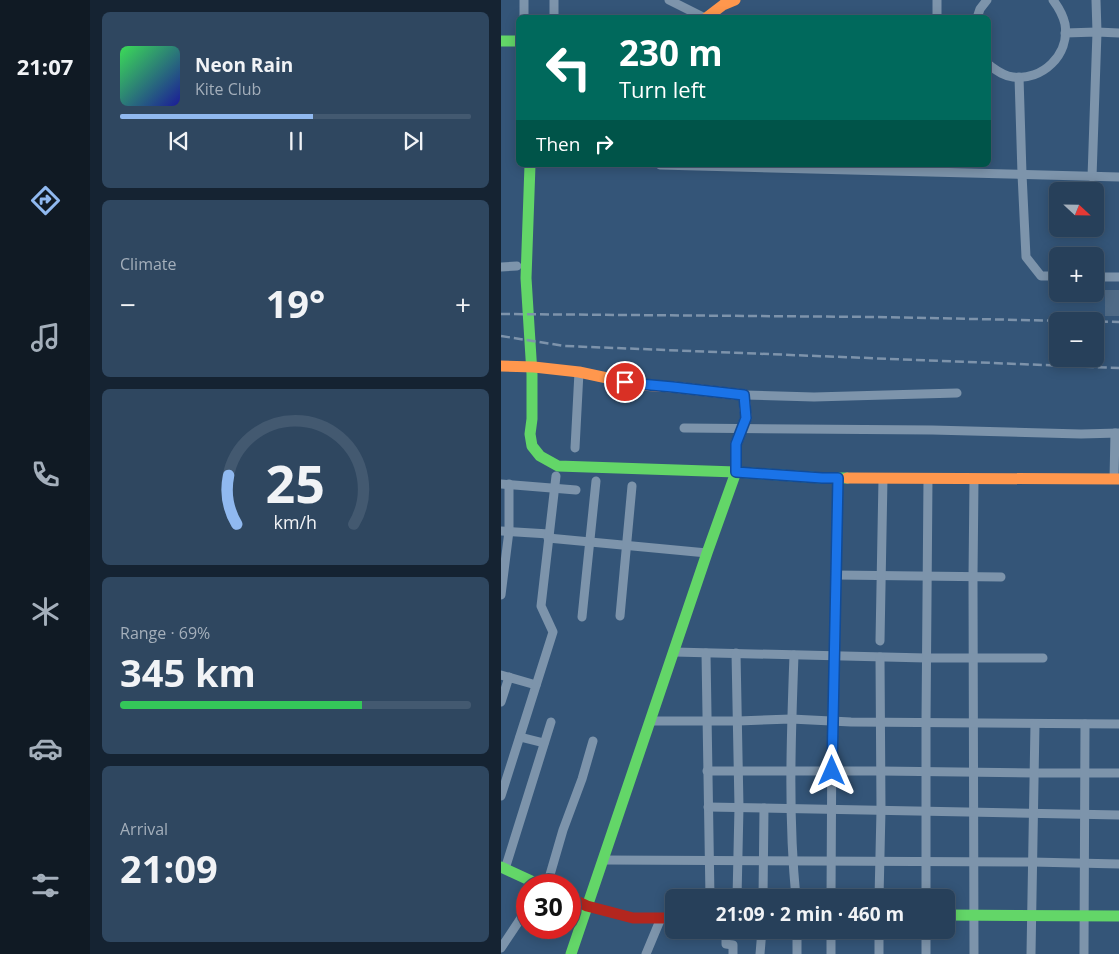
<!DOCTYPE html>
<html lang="en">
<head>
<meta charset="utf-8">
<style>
	body { margin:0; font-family:"Open Sans",sans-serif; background:#2f4760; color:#f1f3f6; height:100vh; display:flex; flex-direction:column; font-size:19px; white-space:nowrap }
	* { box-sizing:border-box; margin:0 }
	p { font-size:16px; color:#a4afbb }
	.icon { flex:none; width:28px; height:28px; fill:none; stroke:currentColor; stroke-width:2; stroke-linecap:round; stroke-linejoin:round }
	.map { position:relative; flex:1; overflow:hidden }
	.side { display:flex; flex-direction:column; gap:12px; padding:12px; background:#152332; width:411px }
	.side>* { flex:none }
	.top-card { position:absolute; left:15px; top:15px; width:475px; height:152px; border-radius:8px; box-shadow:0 2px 12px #0003,0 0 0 1px #435970; background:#00695c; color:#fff; overflow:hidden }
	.needle { width:32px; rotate:112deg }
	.fabs { position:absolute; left:548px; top:182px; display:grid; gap:10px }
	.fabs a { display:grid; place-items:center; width:55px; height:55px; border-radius:8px; background:#27405a; box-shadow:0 2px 12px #0003,0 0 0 1px #435970; font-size:25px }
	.speed { position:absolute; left:15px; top:874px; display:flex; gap:10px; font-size:25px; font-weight:700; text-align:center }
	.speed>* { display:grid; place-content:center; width:65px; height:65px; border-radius:50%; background:#27405a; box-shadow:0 2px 12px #0003,0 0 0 1px #435970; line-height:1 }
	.speed .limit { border:8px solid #d22; background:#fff; color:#111 }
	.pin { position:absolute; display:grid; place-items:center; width:42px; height:42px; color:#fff; margin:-21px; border:2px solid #fff; border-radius:50%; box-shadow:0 1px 5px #0007 }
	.me { position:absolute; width:55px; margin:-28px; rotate:0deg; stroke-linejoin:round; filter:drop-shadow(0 0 4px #0008) }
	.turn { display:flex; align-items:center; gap:18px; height:105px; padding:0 20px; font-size:22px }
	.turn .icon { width:65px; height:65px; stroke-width:2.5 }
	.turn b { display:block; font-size:35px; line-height:42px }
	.then { display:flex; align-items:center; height:48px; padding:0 20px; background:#0003; gap:10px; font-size:19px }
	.big { font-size:38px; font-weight:700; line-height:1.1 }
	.side .widget { flex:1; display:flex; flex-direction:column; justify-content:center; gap:8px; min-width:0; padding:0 18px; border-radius:8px; background:#2f4760 }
	.side .dial { align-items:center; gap:0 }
	.dial svg { height:130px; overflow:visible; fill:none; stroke:#435970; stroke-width:7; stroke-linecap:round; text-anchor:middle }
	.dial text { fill:#f1f3f6; stroke:none }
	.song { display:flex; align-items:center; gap:15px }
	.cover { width:60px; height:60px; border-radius:8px; background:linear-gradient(135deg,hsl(130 70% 55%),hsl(240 70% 35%)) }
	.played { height:5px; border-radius:2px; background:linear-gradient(90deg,#90b9f0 55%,#435970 55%) }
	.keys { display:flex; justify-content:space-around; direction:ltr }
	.heat { display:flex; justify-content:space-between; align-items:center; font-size:28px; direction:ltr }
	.charge { height:8px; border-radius:4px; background:linear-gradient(90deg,#34c759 69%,#435970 0) }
	.trip { position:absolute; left:164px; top:889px; width:290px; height:50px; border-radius:8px; background:#27405a; box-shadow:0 2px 12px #0003,0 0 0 1px #435970; font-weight:700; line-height:50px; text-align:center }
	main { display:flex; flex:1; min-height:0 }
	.menu { display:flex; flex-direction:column; width:90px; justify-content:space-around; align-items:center; background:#101a24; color:#a4afbb }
	.menu .icon { width:35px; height:35px }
	.menu .current { color:#90b9f0 }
	.menu b { font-size:22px; color:#f1f3f6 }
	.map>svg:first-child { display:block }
</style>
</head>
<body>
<main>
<nav class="menu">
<b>21:07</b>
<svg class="icon current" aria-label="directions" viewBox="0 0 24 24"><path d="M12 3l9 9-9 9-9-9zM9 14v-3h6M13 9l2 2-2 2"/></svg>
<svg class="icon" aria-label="music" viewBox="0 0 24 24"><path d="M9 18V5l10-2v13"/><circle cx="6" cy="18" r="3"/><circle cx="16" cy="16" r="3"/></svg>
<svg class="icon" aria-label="phone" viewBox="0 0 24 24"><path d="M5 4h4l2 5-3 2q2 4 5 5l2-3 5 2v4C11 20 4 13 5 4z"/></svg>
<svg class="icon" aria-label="climate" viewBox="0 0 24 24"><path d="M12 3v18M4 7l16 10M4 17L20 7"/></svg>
<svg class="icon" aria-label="car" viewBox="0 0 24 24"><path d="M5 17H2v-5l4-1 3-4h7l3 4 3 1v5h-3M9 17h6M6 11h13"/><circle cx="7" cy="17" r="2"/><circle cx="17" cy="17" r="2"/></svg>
<svg class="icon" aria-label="filters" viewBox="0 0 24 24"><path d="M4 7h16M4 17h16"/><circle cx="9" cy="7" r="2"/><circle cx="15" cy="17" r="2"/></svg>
</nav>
<section class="side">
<div class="widget">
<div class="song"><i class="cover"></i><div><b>Neon Rain</b><p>Kite Club</p></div></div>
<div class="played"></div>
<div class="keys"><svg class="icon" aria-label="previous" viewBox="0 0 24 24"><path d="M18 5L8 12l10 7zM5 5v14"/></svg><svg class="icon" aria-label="pause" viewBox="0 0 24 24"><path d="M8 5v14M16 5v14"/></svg><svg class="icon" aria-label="next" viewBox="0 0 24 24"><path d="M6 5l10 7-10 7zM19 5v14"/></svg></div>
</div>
<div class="widget"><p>Climate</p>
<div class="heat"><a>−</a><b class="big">19°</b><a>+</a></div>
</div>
<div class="widget dial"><svg viewBox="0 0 100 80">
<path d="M14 69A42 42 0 1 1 86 69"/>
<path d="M14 69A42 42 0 0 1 9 39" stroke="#90b9f0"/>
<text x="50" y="56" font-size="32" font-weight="700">25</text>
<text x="50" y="72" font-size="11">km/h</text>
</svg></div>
<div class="widget"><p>Range · 69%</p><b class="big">345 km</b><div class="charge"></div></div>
<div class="widget"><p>Arrival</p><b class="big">21:09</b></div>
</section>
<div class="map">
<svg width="618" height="954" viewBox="0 0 618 954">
	<rect width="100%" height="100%" fill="#345578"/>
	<rect fill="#4f6a86" x="604" y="290" width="14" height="26"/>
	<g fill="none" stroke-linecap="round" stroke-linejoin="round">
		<g stroke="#7d94ab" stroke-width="9">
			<polyline points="168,0 204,18"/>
			<polyline points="23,18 23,0"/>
			<polyline points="53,18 53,0"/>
			<polyline points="436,18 436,0"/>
			<polyline points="476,18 479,9 486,0"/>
			<polyline points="564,33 596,32 618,33"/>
			<path d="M488,65C495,70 502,76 512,77C541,81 569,55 564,24C562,15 558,8 552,0"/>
			<polyline points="518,77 521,174 525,257 540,276 556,276"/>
			<polyline points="159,165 618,177"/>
			<polyline points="591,177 596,32 595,0"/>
			<polyline points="0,267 16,266"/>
			<polyline points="594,277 618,277"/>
			<polyline points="243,395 313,397 456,393"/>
			<polyline points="183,428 431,430 580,434 618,433"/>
			<polyline points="74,448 78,372"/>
			<polyline points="473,479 472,577 473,954"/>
			<polyline points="613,479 614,433"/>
			<polyline points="0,484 75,490"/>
			<polyline points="0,531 48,534"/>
			<polyline points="47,538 206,553"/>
			<polyline points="335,575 500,577"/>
			<polyline points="0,595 8,531 8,484"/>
			<polyline points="119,616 131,486"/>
			<polyline points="81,617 95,481"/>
			<polyline points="379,641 382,478"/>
			<polyline points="173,652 425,658 542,658"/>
			<polyline points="205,653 209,898"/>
			<polyline points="235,653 238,807 236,898"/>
			<path d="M293,655C290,736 287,817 295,898"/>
			<polyline points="0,675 35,685"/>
			<polyline points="0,702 8,677"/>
			<polyline points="150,721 237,721 290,719 350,722 618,724"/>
			<polyline points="19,737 43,743"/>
			<polyline points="206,771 380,771 533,773 618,773"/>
			<polyline points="0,796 52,632 40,606 55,476"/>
			<polyline points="207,807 618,815"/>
			<polyline points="102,860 531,862 618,864"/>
			<polyline points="4,869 50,722"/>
			<polyline points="46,885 62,830 81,779 92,741"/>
			<polyline points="262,898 263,808"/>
			<polyline points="330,898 331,721 334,656 337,478"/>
			<polyline points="378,898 380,810 379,657"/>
			<polyline points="425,898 425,722 427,478"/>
			<polyline points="225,930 225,944 232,945 232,954"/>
			<polyline points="330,930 330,954"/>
			<polyline points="0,948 26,909"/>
			<polyline points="145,954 160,918"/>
			<polyline points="259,954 261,930"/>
			<polyline points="296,954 296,930"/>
			<polyline points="378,954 378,930"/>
			<polyline points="425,954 425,930"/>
			<polyline points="530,954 534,724"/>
			<polyline points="583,954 584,724"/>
		</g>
		<g stroke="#63d668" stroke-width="11">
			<polyline points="0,41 18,41"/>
			<polyline points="29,165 25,278 31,374 31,419 29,434 31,446 39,456 57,466 235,472 321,478 346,478"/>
			<polyline points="0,867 39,885"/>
			<polyline points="445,915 618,916"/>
			<polyline points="70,954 206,553 235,472 235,459"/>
		</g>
		<g stroke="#ff974d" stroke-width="11">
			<polyline points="205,18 222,5 234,0"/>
			<polyline points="0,366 33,367 78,372 139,385 172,387 243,395 245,418 235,444 235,459"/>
			<polyline points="346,478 618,479"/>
		</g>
		<polyline stroke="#b3261e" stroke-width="11" points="69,898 86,906 132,918 172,918"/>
		<g stroke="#7d93ab" stroke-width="2.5" stroke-dasharray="9 4" stroke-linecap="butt">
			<polyline points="0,314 377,317 618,322"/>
			<polyline points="0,336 64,346 618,368"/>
		</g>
	</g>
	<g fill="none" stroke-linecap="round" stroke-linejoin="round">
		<g stroke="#114b97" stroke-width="12">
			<polyline id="route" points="124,382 139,384 172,387 243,395 245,418 235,444 235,472 321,478 337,478 331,771"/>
		</g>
		<use href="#route" stroke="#1a73e8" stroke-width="9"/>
	</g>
</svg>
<div class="fabs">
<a><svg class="needle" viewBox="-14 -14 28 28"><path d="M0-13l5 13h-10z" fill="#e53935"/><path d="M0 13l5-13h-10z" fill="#a4afbb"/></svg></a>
<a>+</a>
<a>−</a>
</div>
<div class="speed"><div class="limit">30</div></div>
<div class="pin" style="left:124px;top:382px;background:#d93025"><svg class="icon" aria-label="arrive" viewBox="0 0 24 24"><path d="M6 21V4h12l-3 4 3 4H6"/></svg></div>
<svg class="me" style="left:331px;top:771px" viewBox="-20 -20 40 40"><path d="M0-17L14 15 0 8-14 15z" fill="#1a73e8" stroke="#fff" stroke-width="4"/></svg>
<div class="trip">21:09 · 2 min · 460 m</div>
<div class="top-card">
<div class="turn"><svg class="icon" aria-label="left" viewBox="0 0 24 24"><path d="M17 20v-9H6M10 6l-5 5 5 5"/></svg><div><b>230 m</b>Turn left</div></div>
<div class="then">Then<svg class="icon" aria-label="right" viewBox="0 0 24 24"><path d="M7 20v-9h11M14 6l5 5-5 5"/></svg></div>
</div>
</div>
</main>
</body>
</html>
